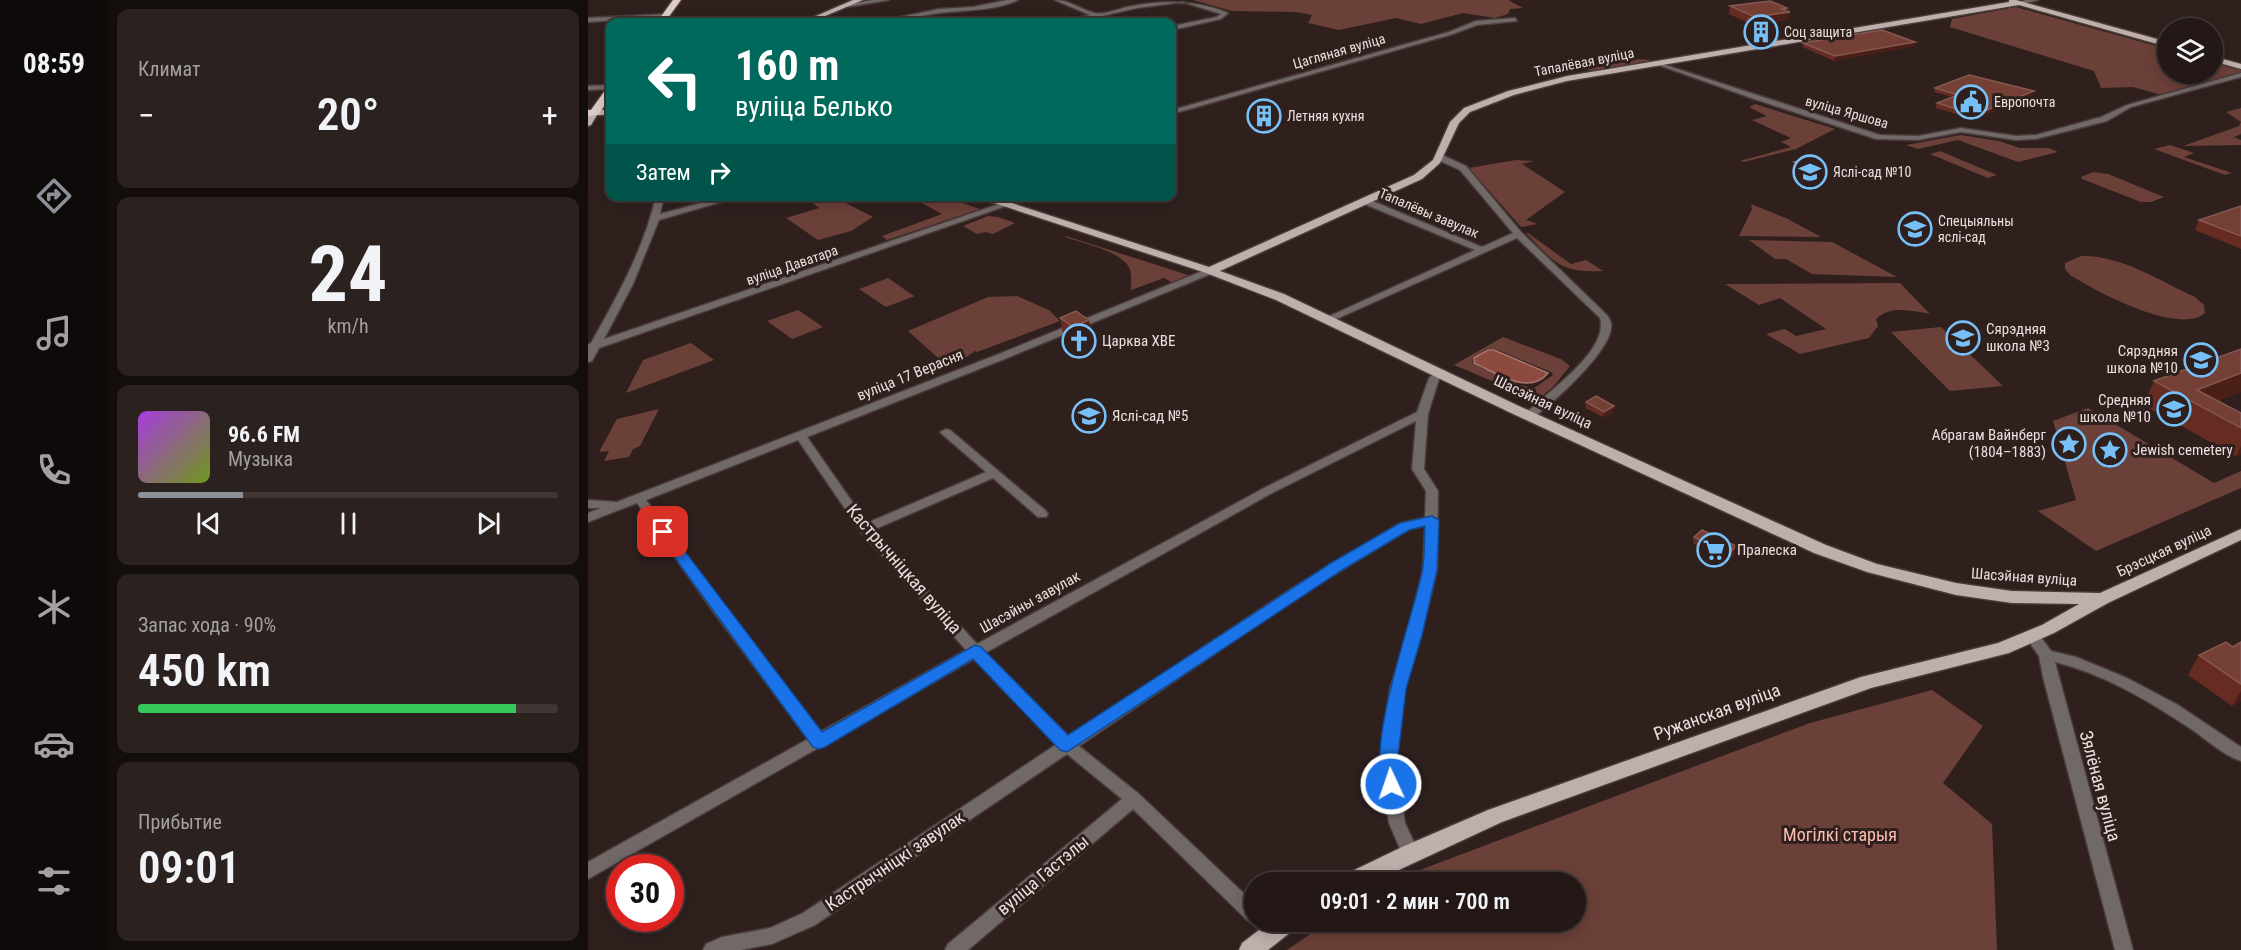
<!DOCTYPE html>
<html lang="ru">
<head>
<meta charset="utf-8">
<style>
	body { margin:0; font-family:"Roboto Condensed",sans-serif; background:#2b211f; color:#f1f3f6; height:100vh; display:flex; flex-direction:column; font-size:22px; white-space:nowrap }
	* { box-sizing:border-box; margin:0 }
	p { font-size:20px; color:#a3a0a1 }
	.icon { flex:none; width:33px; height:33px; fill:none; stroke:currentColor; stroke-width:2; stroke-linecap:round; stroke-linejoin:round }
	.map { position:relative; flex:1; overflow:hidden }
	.sheet { display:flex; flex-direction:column; gap:9px; padding:9px; background:#130d0c; width:480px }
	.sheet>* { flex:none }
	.top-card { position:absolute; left:18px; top:18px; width:570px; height:183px; border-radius:12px; box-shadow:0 3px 15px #0003,0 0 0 2px #403735; background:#00695c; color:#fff; overflow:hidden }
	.controls { position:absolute; left:1569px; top:18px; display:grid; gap:12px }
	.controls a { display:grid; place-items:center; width:66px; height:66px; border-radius:50%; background:#231816; box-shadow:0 3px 15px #0003,0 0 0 2px #403735; font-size:30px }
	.speed { position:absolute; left:18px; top:854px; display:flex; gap:12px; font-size:30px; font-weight:700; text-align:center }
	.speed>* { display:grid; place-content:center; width:78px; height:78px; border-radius:50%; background:#231816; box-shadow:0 3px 15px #0003,0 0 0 2px #403735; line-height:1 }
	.speed .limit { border:9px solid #d22; background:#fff; color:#111 }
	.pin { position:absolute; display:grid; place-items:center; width:51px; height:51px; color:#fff; margin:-26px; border-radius:12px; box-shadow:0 3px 9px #0006 }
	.me { position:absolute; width:66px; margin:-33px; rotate:357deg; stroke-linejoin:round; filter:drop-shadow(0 0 4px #0008) }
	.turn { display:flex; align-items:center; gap:21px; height:126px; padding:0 30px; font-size:27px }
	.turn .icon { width:78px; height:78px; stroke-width:2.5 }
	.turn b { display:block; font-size:42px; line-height:51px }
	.then { display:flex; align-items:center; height:57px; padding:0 30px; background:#0003; gap:12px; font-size:22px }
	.big { font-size:45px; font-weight:600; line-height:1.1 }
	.sheet .widget { flex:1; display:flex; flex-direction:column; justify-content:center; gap:9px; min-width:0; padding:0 21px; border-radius:12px; background:#2b211f }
	.sheet .dial { align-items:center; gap:0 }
	.dial b { font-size:78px; line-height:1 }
	.song { display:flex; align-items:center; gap:18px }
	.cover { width:72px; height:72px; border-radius:9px; background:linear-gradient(135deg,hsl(280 70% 55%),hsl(80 70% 35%)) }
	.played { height:6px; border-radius:3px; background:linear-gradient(90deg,#8c9099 25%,#403735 25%) }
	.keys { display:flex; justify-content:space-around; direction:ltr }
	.heat { display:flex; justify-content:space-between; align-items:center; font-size:33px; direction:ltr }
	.charge { height:9px; border-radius:4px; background:linear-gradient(90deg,#34c759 90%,#403735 0) }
	.trip { position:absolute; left:656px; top:872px; width:342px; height:60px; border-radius:30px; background:#231816; box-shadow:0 3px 15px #0003,0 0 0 2px #403735; font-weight:600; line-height:60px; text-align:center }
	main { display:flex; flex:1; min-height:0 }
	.dock { display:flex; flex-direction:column; width:108px; justify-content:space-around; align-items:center; background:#0e0a09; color:#a3a0a1 }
	.dock .icon { width:42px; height:42px }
	.dock .current { color:#8c9099 }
	.dock b { font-size:27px; color:#f1f3f6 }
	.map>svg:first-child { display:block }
</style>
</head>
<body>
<main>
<nav class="dock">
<b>08:59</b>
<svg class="icon current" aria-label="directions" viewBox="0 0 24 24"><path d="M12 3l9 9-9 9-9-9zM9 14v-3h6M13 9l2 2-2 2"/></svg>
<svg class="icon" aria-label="music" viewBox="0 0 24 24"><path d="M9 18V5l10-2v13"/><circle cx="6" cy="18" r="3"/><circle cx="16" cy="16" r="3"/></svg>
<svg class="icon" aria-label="phone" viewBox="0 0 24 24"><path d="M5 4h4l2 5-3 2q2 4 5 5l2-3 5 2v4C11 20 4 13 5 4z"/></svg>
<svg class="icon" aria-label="climate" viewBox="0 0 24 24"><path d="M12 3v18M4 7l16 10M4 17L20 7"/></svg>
<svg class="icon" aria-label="car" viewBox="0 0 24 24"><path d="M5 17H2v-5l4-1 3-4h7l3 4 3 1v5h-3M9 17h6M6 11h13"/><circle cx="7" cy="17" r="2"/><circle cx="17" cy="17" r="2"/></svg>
<svg class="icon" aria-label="filters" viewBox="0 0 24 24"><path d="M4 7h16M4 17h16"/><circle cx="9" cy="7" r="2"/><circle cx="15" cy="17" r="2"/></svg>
</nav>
<section class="sheet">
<div class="widget"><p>Климат</p>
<div class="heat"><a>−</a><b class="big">20°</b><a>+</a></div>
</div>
<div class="widget dial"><b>24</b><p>km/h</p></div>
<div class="widget">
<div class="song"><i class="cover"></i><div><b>96.6 FM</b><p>Музыка</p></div></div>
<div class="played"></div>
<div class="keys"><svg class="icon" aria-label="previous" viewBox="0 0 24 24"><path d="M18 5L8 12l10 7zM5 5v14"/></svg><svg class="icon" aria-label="pause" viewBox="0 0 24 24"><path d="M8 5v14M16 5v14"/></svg><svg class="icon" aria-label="next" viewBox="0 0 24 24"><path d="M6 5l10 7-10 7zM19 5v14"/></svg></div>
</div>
<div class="widget"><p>Запас хода · 90%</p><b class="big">450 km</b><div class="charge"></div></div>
<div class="widget"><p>Прибытие</p><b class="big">09:01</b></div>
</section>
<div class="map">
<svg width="1653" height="950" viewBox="0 0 1653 950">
	<rect width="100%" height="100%" fill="#2f201e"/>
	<g fill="#6b4038" fill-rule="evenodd">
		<polygon points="605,0 920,0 935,8 922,9 920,14 907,18 875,13 833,24 808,18 751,30 720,23 724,15 708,12 644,11"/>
		<polygon points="1428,7 1579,49 1580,74 1624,74 1625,62 1653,70 1653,73 1574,95 1545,87 1513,88 1506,71 1362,27 1364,19"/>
		<polygon points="1048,59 1061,60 1061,62 1006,72 997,69"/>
		<polygon points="1167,104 1247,129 1208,149 1156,162 1152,161 1203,147 1193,142 1203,138 1164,120 1179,116 1161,107"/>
		<polygon points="1653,108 1653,134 1646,137 1653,140 1653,145 1595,146 1651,126 1653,122 1638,112"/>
		<polygon points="1373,135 1411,141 1432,148 1461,148 1470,152 1430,162 1370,140 1330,149 1318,145"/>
		<polygon points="1582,145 1606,153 1596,157 1644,173 1637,175 1566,149"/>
		<polygon points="1352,151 1409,175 1400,178 1342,154"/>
		<polygon points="928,160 946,161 934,164 977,192 938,220 950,224 933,227 881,168"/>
		<polygon points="1505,172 1520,174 1576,197 1563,202 1553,202 1494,179 1493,177"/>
		<polygon points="217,196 246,197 285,217 263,231 230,240 198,218 231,208"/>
		<polygon points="323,197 357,197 392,209 299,240 294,236 354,214"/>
		<polygon points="1163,204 1200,219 1233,237 1151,236 1164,209"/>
		<polygon points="400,216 410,217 427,223 405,234 398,232 389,234 375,226"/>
		<path d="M938,233H940L983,264L998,260L1015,271C972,273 966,262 938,233Z"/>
		<path d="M478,236L603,276L585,283L576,278L543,290C543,283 544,273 541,267C532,251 494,243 477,237Z"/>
		<polygon points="1161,240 1244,242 1309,277 1224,274 1198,259 1187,259"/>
		<path d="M1493,256C1533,255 1572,281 1607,297L1616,305L1617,313C1591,336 1507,291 1482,275L1477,269V263Z"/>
		<polygon points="300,278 326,296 327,296 298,307 271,289"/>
		<path d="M1312,283L1342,314C1323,311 1303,305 1288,319L1290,326L1281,338L1212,354L1178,334L1197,329L1208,336L1238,329L1192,298L1171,305L1137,284Z"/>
		<polygon points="429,296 461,310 472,321 389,352 387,351 374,360 359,366 320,331 400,297"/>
		<polygon points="210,310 235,327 204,339 179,321"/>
		<polygon points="1353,327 1415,386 1362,391 1303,332"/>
		<path d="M915,337L973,359L982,366L965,387L949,400L866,365ZM899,349H907L963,372L965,375L946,388L932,385L884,363L885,358Z"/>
		<polygon points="103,343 126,360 38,393 55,360"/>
		<polygon points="1500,408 1626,483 1653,471 1653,488 1508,551 1450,511 1488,500 1465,421"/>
		<polygon points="71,409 52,446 45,449 41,457 16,461 21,451 11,452 29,419"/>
		<polygon points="1344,690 1395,726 1355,783 1404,824 1409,950 699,950 741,921 987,921 987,882 800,882 1222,723"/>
	</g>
	<path fill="#8d4a3e" stroke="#a9776e" stroke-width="1.5" d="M900,350H906L960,373C941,397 907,372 886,363V358Z"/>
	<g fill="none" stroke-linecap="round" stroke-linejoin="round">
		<polyline stroke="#a9776e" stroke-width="2" points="213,22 225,17"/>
		<g stroke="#493b39" stroke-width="3">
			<g id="minor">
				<polygon points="285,0 301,0 259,7 256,5"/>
				<path d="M419,0H430C407,11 377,10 352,13C331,15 309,24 288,22L351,9L385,7Z"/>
				<path d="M467,0C482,0 493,10 507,13C516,15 530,9 539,7C573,0 609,0 640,13L633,19L584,30V26L629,17L633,14L595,2L549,8L514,16L526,22H519L508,18L478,22L479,21L502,15Z"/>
				<polygon points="1438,0 1450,0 1431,5 1428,3"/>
				<polygon points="80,14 78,17 0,22 0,18"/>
				<polygon points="927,18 929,21 889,25 865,34 584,114 584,110 861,32 888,21"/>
				<polygon points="1068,62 1292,135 1330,136 1373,128 1428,136 1448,135 1513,117 1539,105 1653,73 1653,77 1543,107 1519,121 1448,139 1428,140 1373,132 1330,140 1288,139 1166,99 1068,64"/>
				<polygon points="22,85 22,89 0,90 0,86"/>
				<path d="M848,155H854L878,166L933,232L1019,315C1022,319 1024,323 1023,328C1021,353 965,403 945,418L941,419L935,416C955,395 1022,351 1012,318L929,238L744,321L740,322L735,319L887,250L774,203V199H780L894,247L925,233L872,170L848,159Z"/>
				<path d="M68,196H76L72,214L139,196H154L71,220L45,284L16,339L414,203L421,205L11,348L4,361L0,362V345L3,343C29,297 56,249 68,196Z"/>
				<path d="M622,268L627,271L625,273L419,358L219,437L279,523L398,472L354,434L352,432L358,429L362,430L458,511L460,514L458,517H450L405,478L285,530L389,644L678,487L829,412L841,378L849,371H857L858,373L851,379L840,414L836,469L850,491L849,570L833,635L816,689L808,764L817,823L831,853L828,858L822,860L816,858L801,823L792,764L802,689L819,635L835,570L837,526L821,529L716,593L491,746L551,794L666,903V921H684L692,932L689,938L683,940C672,936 669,925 660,921L545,809L380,950H357L360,944L534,799L479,754L227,925L184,944L153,950H115L118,944L134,937L182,928L215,913L469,744L386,659L238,744L237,746L230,748L0,879V862L220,739L119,603L49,503L0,522V513L13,508H0V500L29,502L411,354ZM828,421L824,469L838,491L837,518L813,523L706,587L481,737L397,653L686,492ZM210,440L273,532L378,650L232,732L129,597L58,500Z"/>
				<path d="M1444,631L1449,632L1463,651L1488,657L1539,678L1590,705L1653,747V761C1635,755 1618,739 1603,729C1561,701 1516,674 1467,662L1545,950H1527L1455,677L1451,656L1437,636L1439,632Z"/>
			</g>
		</g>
		<g stroke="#493b39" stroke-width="3">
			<g id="major">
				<polygon points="265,0 275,0 223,22 214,22"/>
				<polygon points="1421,0 1428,0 1580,42 1580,47 1431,5 979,81 926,95 882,112 871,123 852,163 834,179 632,271 696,294 933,407 1238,545 1289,564 1368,583 1424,591 1512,593 1653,529 1653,540 1520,603 1466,633 1421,653 1283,688 914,822 785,882 753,882 756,875 814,847 900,810 1273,677 1410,643 1454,625 1491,604 1424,603 1368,595 1279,572 1226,553 923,413 688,300 618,273 385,196 402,196 621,267 826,175 845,160 862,122 876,108 920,91 979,76 1421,2"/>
				<polygon points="1624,56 1653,64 1653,69 1624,61"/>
				<polygon points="22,109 22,115 9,115 3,125 0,126 0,116 3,111"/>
				<polygon points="683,921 711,921 708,928 680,950 651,950 654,943"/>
			</g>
		</g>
		<g stroke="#493b39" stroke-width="3">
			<g id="highway">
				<polygon points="85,0 93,0 77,22 69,22"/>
				<polygon points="22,88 22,98 10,115 0,116 0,110 3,110 18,89"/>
			</g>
		</g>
		<use href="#minor" fill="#716968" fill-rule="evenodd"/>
		<use href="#major" fill="#bfafac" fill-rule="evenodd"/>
		<use href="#highway" fill="#decbc6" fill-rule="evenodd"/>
	</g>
	<g fill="#662c21">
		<polygon points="1142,6 1199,11 1202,12 1200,20 1165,25 1141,14"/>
		<polygon points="1327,42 1326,46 1246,61 1215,47 1215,43"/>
		<polygon points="1347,88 1444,96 1386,119 1347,108 1349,103 1364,97 1346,92"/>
		<polygon points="1206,162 1237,164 1235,173 1218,178 1204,172"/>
		<polygon points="1653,206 1653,249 1607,230 1611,220"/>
		<polygon points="488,311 505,343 489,349 476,340 472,318"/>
		<polygon points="1566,381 1653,392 1630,401 1653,413 1653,454 1648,456 1555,405"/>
		<polygon points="998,402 1026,406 1026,412 1015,417 997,408"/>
		<polygon points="1106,537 1147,553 1134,565 1108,552 1109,546 1105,543"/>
		<polygon points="1653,642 1653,701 1644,706 1600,675 1611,655 1645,647"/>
	</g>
	<g fill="#4a1f17">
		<polygon points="1199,8 1199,13 1202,12 1200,20 1165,25 1167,17"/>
		<polygon points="1327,42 1326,46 1246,61 1247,56"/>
		<polygon points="1446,91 1444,96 1386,119 1387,115"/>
		<polygon points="1237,164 1235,173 1218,178 1221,169"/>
		<polygon points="501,320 505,343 489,349 485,327"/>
		<polygon points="1653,373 1653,392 1614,407 1609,390"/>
		<polygon points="1026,406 1026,412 1015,417 1016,412"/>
		<polygon points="1653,446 1653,454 1648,456"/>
		<polygon points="1148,546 1147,553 1134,565 1136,559"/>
		<polygon points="1653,691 1653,701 1644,706"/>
	</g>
	<g fill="#743f35" stroke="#865850" stroke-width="1.5">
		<polygon points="1182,1 1199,8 1194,9 1202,12 1167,17 1142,6"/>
		<polygon points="1294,30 1327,42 1247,56 1215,43"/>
		<polygon points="1381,75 1446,91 1387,115 1349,103 1370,95 1347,88"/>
		<polygon points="1223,158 1237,164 1221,169 1206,162"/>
		<polygon points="1653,206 1653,236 1611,220"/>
		<polygon points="488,311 501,320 485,327 472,318"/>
		<polygon points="1653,349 1653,373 1609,390 1653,413 1653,428 1566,381"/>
		<polygon points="1008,396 1026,406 1016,412 998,402"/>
		<polygon points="1114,530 1148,546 1136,559 1109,546 1114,541 1106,537"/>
		<polygon points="1638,642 1645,647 1653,642 1653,684 1611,655"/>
	</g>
	<path fill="#1a73e8" stroke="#114b97" stroke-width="1.5" d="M844,516L851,520L849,570L834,635L818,689L809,764L812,784L810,789L803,791L797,789C776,749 824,620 834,573C837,558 836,541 837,526L821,530L754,570L479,752L472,750L385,659L237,747L231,749L225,747L68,532L75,527L80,529L234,732L387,645L393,647L480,735L743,563L812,523Z"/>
	<defs>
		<g id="building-ring" transform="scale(1.725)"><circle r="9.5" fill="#2f201e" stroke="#76c0f7" stroke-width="1.5"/><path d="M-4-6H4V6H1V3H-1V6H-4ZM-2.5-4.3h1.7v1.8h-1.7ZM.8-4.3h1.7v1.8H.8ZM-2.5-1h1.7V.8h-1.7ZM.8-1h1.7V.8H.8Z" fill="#76c0f7"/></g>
		<g id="civic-ring" transform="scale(1.725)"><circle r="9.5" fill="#2f201e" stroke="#76c0f7" stroke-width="1.5"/><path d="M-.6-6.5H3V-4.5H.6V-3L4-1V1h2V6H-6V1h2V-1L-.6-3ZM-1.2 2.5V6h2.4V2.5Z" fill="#76c0f7"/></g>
		<g id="school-ring" transform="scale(1.725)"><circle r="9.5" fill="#2f201e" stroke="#76c0f7" stroke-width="1.5"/><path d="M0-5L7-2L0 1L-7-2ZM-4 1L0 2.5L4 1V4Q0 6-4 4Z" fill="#76c0f7"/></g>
		<g id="church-ring" transform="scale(1.725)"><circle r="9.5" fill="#2f201e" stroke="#76c0f7" stroke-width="1.5"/><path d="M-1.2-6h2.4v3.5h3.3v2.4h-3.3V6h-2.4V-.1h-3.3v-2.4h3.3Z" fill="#76c0f7"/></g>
		<g id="sight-ring" transform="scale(1.725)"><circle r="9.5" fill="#2f201e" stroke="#76c0f7" stroke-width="1.5"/><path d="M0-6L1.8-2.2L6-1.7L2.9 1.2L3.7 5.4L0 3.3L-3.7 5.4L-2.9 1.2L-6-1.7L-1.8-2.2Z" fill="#76c0f7"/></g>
		<g id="supermarket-ring" transform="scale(1.725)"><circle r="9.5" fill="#2f201e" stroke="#76c0f7" stroke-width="1.5"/><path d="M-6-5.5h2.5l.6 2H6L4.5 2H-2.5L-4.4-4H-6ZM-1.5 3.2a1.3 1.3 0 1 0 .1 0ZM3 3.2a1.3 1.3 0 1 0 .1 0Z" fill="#76c0f7"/></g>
	</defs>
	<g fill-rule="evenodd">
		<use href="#building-ring" x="1173" y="32"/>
		<use href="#civic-ring" x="1383" y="102"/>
		<use href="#building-ring" x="676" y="116"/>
		<use href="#school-ring" x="1222" y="172"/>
		<use href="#school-ring" x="1327" y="229"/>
		<use href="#school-ring" x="1375" y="338"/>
		<use href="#church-ring" x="491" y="341"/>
		<use href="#school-ring" x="1613" y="360"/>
		<use href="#school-ring" x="1586" y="409"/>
		<use href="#school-ring" x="501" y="416"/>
		<use href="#sight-ring" x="1481" y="444"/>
		<use href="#sight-ring" x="1522" y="450"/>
		<use href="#supermarket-ring" x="1126" y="550"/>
	</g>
	<g text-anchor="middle" stroke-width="6" stroke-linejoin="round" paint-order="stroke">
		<g font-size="14" fill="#e9dfdd" stroke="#2f201e" text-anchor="start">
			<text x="1196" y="37">Соц защита</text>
			<text x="1406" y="107">Европочта</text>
			<text x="699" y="121">Летняя кухня</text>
			<text x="1245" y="177">Яслі-сад №10</text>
			<text x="1350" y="226">Спецыяльны<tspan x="1350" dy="16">яслі-сад</tspan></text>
		</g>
		<g font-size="14" fill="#e9dfdd" stroke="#2f201e">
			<text transform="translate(751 51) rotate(-16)" y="5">Цагляная вуліца</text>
			<text transform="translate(996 62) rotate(-11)" y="5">Тапалёвая вуліца</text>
			<text transform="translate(1259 112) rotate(16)" y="5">вуліца Яршова</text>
			<text transform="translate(841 213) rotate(23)" y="5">Тапалёвы завулак</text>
			<text transform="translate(204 265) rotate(-19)" y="5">вуліца Даватара</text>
		</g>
		<g font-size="15" fill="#e9dfdd" stroke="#2f201e" text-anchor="start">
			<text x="1398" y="334">Сярэдняя<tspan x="1398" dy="17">школа №3</tspan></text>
			<text x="514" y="346">Царква ХВЕ</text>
			<text x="1590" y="356" text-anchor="end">Сярэдняя<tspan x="1590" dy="17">школа №10</tspan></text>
			<text x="1563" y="405" text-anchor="end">Средняя<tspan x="1563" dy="17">школа №10</tspan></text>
			<text x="524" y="421">Яслі-сад №5</text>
			<text x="1458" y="440" text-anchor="end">Абрагам Вайнберг<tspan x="1458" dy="17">(1804–1883)</tspan></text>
			<text x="1545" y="455">Jewish cemetery</text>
			<text x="1149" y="555">Пралеска</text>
		</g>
		<g font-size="15" fill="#e9dfdd" stroke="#2f201e">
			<text transform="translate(322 375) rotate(-22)" y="5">вуліца 17 Верасня</text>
			<text transform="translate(955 402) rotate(25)" y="5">Шасэйная вуліца</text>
			<text transform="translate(1576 551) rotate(-25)" y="5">Брэсцкая вуліца</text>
			<text transform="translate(1436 577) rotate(4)" y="5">Шасэйная вуліца</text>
			<text transform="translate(442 602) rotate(-29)" y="5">Шасэйны завулак</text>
		</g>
		<g font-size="18" fill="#e9dfdd" stroke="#2f201e">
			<text transform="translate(316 569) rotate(49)" y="6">Кастрычніцкая вуліца</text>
			<text transform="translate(1129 712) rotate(-20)" y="6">Ружанская вуліца</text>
			<text transform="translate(1512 786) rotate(75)" y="6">Зялёная вуліца</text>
			<text transform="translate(307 861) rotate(-34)" y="6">Кастрычніцкі завулак</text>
			<text transform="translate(455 875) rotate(-40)" y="6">вуліца Гастэлы</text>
		</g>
		<g font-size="18" fill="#fcbeb1" stroke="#2f201e">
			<text x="1252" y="841">Могілкі старыя</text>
		</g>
	</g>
</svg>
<div class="controls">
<a><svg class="icon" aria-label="layers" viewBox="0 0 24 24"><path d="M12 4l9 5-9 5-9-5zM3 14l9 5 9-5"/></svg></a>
</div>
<div class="speed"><div class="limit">30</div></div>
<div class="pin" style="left:75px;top:532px;background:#d93025"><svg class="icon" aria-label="arrive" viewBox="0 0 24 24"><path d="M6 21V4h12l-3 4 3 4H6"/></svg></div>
<svg class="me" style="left:803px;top:784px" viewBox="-20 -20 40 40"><circle r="17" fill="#1a73e8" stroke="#fff" stroke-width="3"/><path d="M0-11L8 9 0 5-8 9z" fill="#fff"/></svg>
<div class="trip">09:01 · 2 мин · 700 m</div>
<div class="top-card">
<div class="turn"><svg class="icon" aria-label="left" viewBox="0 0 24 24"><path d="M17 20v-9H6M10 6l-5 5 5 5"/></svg><div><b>160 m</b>вуліца Белько</div></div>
<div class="then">Затем<svg class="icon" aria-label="right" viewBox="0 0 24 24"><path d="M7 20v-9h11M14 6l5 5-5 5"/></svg></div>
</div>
</div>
</main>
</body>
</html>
